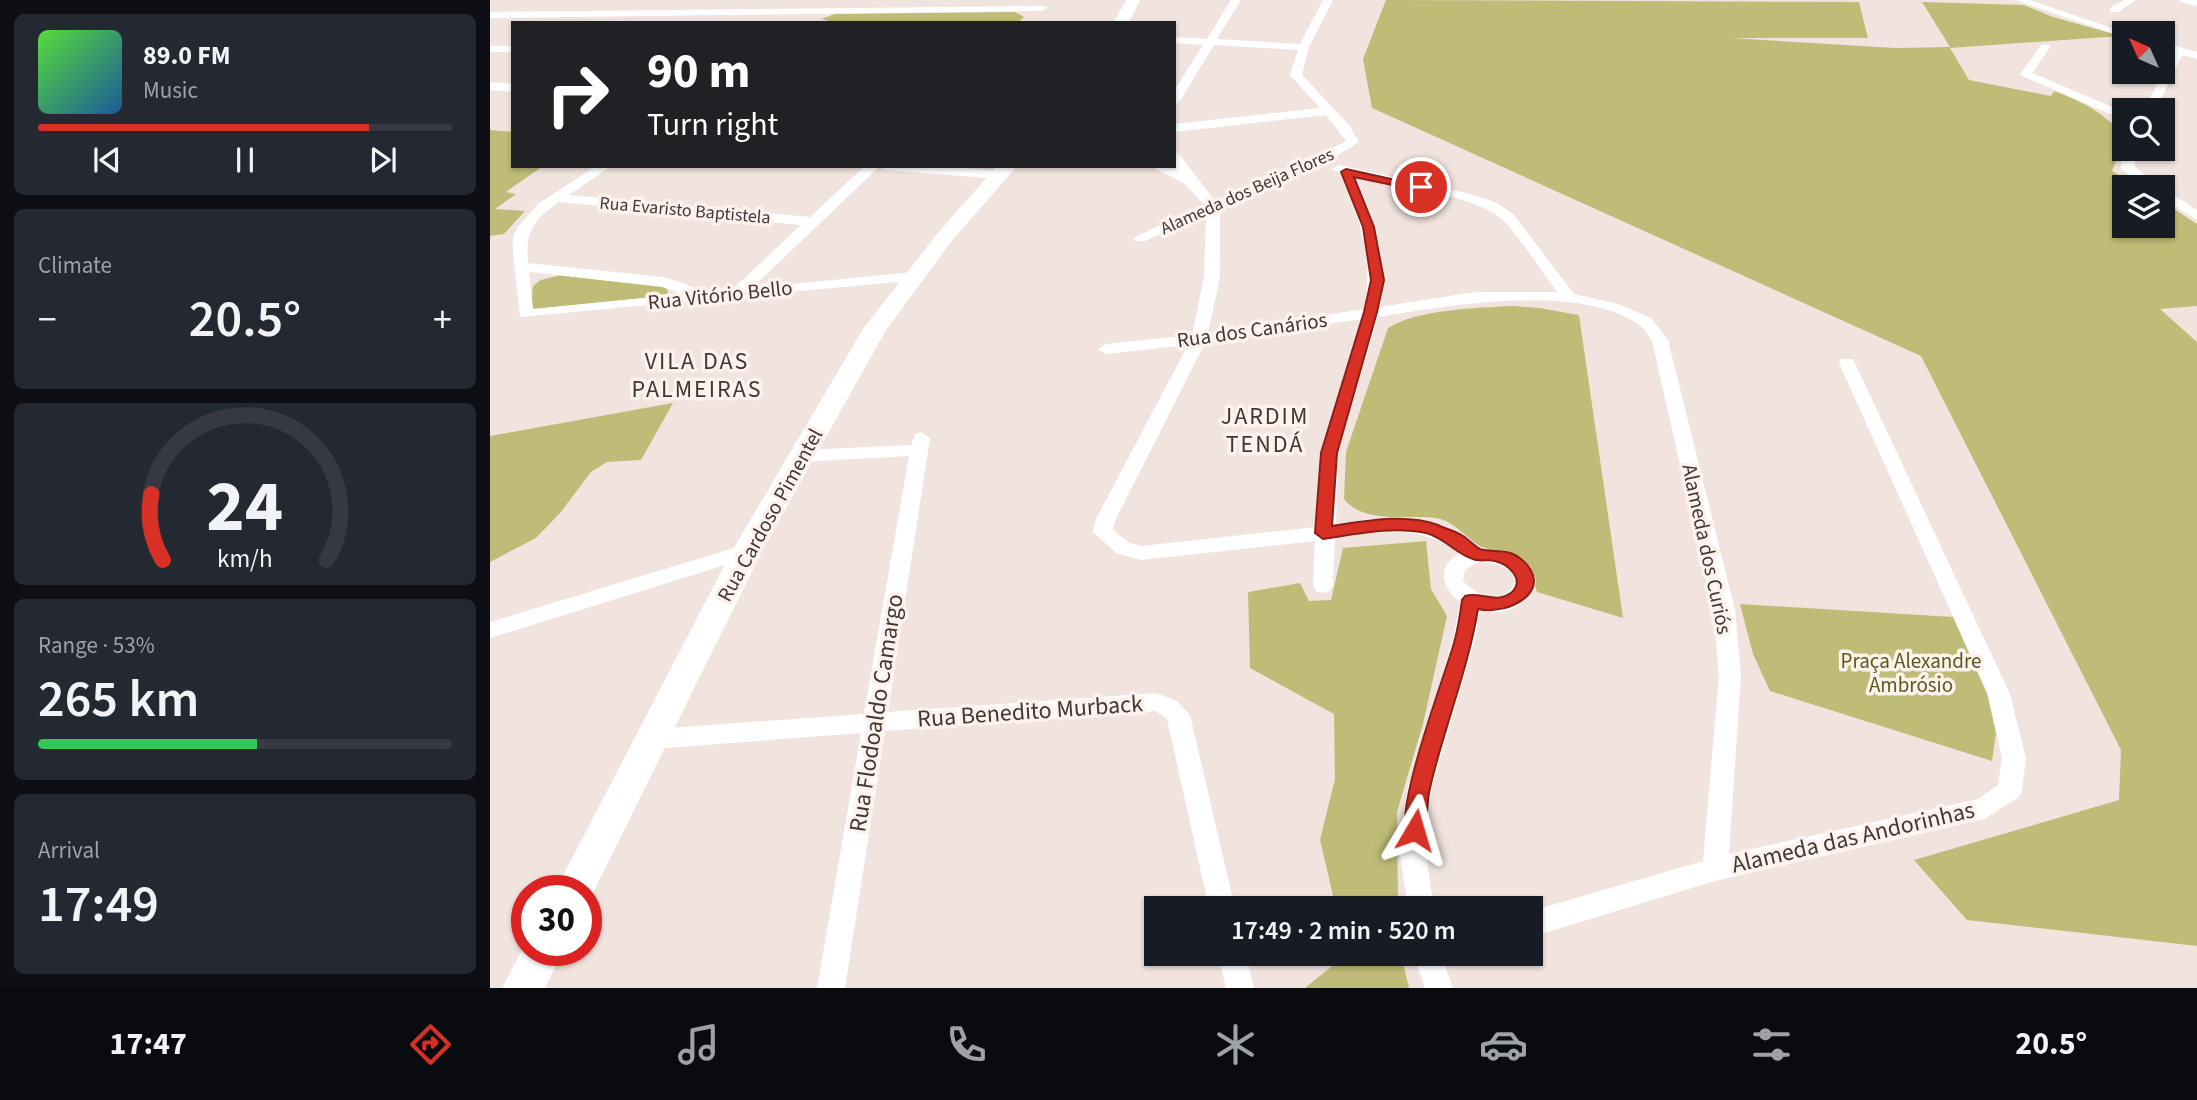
<!DOCTYPE html>
<html lang="en">
<head>
<meta charset="utf-8">
<style>
	body { margin:0; font-family:"Source Sans 3",sans-serif; background:#242831; color:#f1f3f6; height:100vh; display:flex; flex-direction:column; font-size:26px; white-space:nowrap }
	* { box-sizing:border-box; margin:0 }
	p { font-size:23px; color:#9ea1a6 }
	.icon { flex:none; width:38px; height:38px; fill:none; stroke:currentColor; stroke-width:2; stroke-linecap:round; stroke-linejoin:round }
	.map { position:relative; flex:1; overflow:hidden }
	.drawer { display:flex; flex-direction:column; gap:14px; padding:14px; background:#0d0f14; width:490px }
	.drawer>* { flex:none }
	.banner { position:absolute; left:21px; top:21px; width:665px; height:147px; border-radius:0px; box-shadow:0 2px 5px #0004; background:#202124; color:#fff; overflow:hidden }
	.needle { width:46px; rotate:315deg }
	.fabs { position:absolute; left:1622px; top:21px; display:grid; gap:14px }
	.fabs a { display:grid; place-items:center; width:63px; height:63px; border-radius:0px; background:#171b24; box-shadow:0 2px 5px #0004; font-size:35px }
	.speed { position:absolute; left:21px; top:875px; display:flex; gap:14px; font-size:35px; font-weight:700; text-align:center }
	.speed>* { display:grid; place-content:center; width:91px; height:91px; border-radius:50%; background:#171b24; box-shadow:0 2px 5px #0004; line-height:1 }
	.speed .limit { border:10px solid #d22; background:#fff; color:#111 }
	.pin { position:absolute; display:grid; place-items:center; width:60px; height:60px; color:#fff; margin:-30px; border:4px solid #fff; border-radius:50%; box-shadow:0 2px 7px #0007 }
	.me { position:absolute; width:77px; margin:-38px; rotate:7deg; stroke-linejoin:round; filter:drop-shadow(0 0 5px #0008) }
	.turn { display:flex; align-items:center; gap:24px; height:147px; padding:0 21px; font-size:32px }
	.turn .icon { width:91px; height:91px; stroke-width:2.5 }
	.turn b { display:block; font-size:49px; line-height:60px }
	.big { font-size:52px; font-weight:600; line-height:1.1 }
	.drawer .tile { flex:1; display:flex; flex-direction:column; justify-content:center; gap:10px; min-width:0; padding:0 24px; border-radius:10px; background:#242831 }
	.drawer .dial { align-items:center; gap:0 }
	.dial svg { height:182px; overflow:visible; fill:none; stroke:#363941; stroke-width:7; stroke-linecap:round; text-anchor:middle }
	.dial text { fill:#f1f3f6; stroke:none }
	.song { display:flex; align-items:center; gap:21px }
	.cover { width:84px; height:84px; border-radius:10px; background:linear-gradient(135deg,hsl(110 70% 55%),hsl(210 70% 35%)) }
	.played { height:7px; border-radius:4px; background:linear-gradient(90deg,#d93025 80%,#363941 80%) }
	.keys { display:flex; justify-content:space-around; direction:ltr }
	.heat { display:flex; justify-content:space-between; align-items:center; font-size:38px; direction:ltr }
	.charge { height:10px; border-radius:5px; background:linear-gradient(90deg,#34c759 53%,#363941 0) }
	.trip { position:absolute; left:654px; top:896px; width:399px; height:70px; border-radius:0px; background:#171b24; box-shadow:0 2px 5px #0004; font-weight:600; line-height:70px; text-align:center }
	.dock { display:flex; height:112px; justify-content:space-around; align-items:center; background:#090b0e; color:#9ea1a6 }
	.dock .icon { width:49px; height:49px }
	.dock .active { color:#d93025 }
	.dock b { font-size:32px; color:#f1f3f6 }
	main { display:flex; flex:1; min-height:0 }
	.map>svg:first-child { display:block }
</style>
</head>
<body>
<main>
<section class="drawer">
<div class="tile">
<div class="song"><i class="cover"></i><div><b>89.0 FM</b><p>Music</p></div></div>
<div class="played"></div>
<div class="keys"><svg class="icon" aria-label="previous" viewBox="0 0 24 24"><path d="M18 5L8 12l10 7zM5 5v14"/></svg><svg class="icon" aria-label="pause" viewBox="0 0 24 24"><path d="M8 5v14M16 5v14"/></svg><svg class="icon" aria-label="next" viewBox="0 0 24 24"><path d="M6 5l10 7-10 7zM19 5v14"/></svg></div>
</div>
<div class="tile"><p>Climate</p>
<div class="heat"><a>−</a><b class="big">20.5°</b><a>+</a></div>
</div>
<div class="tile dial"><svg viewBox="0 0 100 80">
<path d="M14 69A42 42 0 1 1 86 69"/>
<path d="M14 69A42 42 0 0 1 9 40" stroke="#d93025"/>
<text x="50" y="56" font-size="32" font-weight="700">24</text>
<text x="50" y="72" font-size="11">km/h</text>
</svg></div>
<div class="tile"><p>Range · 53%</p><b class="big">265 km</b><div class="charge"></div></div>
<div class="tile"><p>Arrival</p><b class="big">17:49</b></div>
</section>
<div class="map">
<svg width="1707" height="988" viewBox="0 0 1707 988">
	<rect width="100%" height="100%" fill="#f1e4df"/>
	<g fill="#bebc76">
		<path d="M896,0L1369,2L1378,38H1240L1406,48L1460,47L1432,2L1534,5L1563,17L1631,36L1460,48L1479,80L1561,96L1564,91C1595,103 1612,111 1634,136V142L1622,171L1649,187H1634V226H1673V202L1707,224V306L1670,309L1707,342V946L1477,920L1424,860L1629,800L1631,750L1431,356L882,108L873,59Z"/>
		<polygon points="525,12 534,17 527,23 348,23 331,19 345,14"/>
		<polygon points="0,130 23,132 23,166 53,166 16,192 26,194 5,209 35,211 14,234 0,236"/>
		<polygon points="71,275 172,286 177,289 178,293 175,296 45,309 41,307 43,286 51,280"/>
		<path d="M1023,306L1049,308L1089,315L1133,618L1047,592C1042,571 1028,559 1008,552C1003,550 997,549 992,547C976,539 965,521 946,518C917,514 875,525 854,499L856,452L898,328C928,309 987,308 1023,306Z"/>
		<polygon points="183,403 151,460 117,462 101,472 70,513 46,538 0,562 0,436"/>
		<polygon points="936,541 941,589 957,616 933,724 907,812 908,908 846,908 830,840 845,779 844,714 760,668 758,592 810,583 819,601 841,600 853,548"/>
		<polygon points="1250,604 1463,617 1497,694 1506,733 1502,761 1280,691 1263,654"/>
		<polygon points="857,954 911,954 919,988 815,988"/>
	</g>
	<g fill="none" stroke-linecap="round" stroke-linejoin="round">
		<g fill="#fff" fill-rule="evenodd">
			<path d="M741,0H751L727,39L810,44L833,0H843L819,47L812,75L859,125L869,142L833,164L730,208V277L718,333L874,309C884,255 870,222 850,173L842,169L849,165L981,194L1007,203L1024,215L1084,294L1128,304L1161,318L1178,340L1245,610L1251,675L1239,854L1488,799L1508,785L1512,758L1498,694L1349,363L1351,359H1363L1520,694L1536,758L1532,790L1529,797L1494,819L1225,881L1041,937V911L1213,861L1229,675L1223,610L1162,341C1158,335 1154,328 1148,324C1086,282 957,306 888,317L848,453L846,524C884,518 922,513 958,528C970,533 980,544 991,548C1013,556 1041,551 1046,582C1037,606 1016,618 990,610L985,640L941,790L935,849L944,908H918L909,849L917,790L963,640L970,602C951,588 946,566 970,553C928,524 893,530 845,538L843,586L840,591L833,593L826,591L823,586L825,541L651,560L626,553L603,532L606,519L698,345L616,354L608,349L616,344L702,335L714,277L716,215L655,241H645L643,238L714,205L695,184L660,166H678L686,170L684,153L689,154L725,201L823,158L856,141L836,115L684,132V124L830,108L800,75L808,50L724,45L690,101L684,105V91L713,45L684,43V37L717,39ZM865,176C902,185 989,195 1015,222C1034,243 1050,269 1067,292H985L890,307C899,257 884,221 865,176ZM871,319L830,453L826,527L651,546L640,543L623,530L626,519L715,343ZM988,562L1007,564L1022,572L1025,582C1016,607 987,597 973,581L975,570Z"/>
			<polygon points="1525,0 1540,0 1636,33 1627,35"/>
			<polygon points="1634,0 1646,0 1628,12 1620,12 1620,8"/>
			<polygon points="1690,0 1707,0 1707,6 1691,2"/>
			<polygon points="556,6 557,8 552,11 0,18 0,12"/>
			<polygon points="1673,42 1707,52 1707,59 1692,55 1666,110 1654,110 1683,52 1673,49"/>
			<polygon points="1552,44 1561,46 1542,73 1634,112 1634,120 1532,76 1530,74"/>
			<rect x="0" y="46" width="23" height="6"/>
			<polygon points="0,82 23,84 23,92 0,90"/>
			<polygon points="1638,149 1650,149 1644,166 1671,187 1656,187 1632,170 1630,167"/>
			<path d="M106,166H121L79,195L320,217L375,166H449L510,171L517,175L510,179L395,170L389,167L262,288L424,272L432,277L429,280L30,317L23,254V238L27,228L48,204ZM68,202L311,225L242,290L213,292L193,283L173,277L38,263C35,230 43,222 68,202ZM39,272L172,287L193,294L43,309Z"/>
			<polygon points="1673,189 1707,210 1707,220 1673,199"/>
			<polygon points="431,432 440,438 398,712 666,693 687,701 700,715 745,908 719,908 677,719 665,711 395,731 355,988 327,988 371,733 163,749 155,746 151,739 155,732 163,729 374,714 419,456 312,462 303,456 312,450 421,445 425,434"/>
			<polygon points="257,544 264,546 267,551 264,556 0,638 0,622"/>
			<polygon points="728,954 756,954 764,988 736,988"/>
			<polygon points="923,954 951,954 963,988 935,988"/>
		</g>
		<g fill="#fff" fill-rule="evenodd">
			<polygon points="636,0 650,0 639,23 623,23"/>
			<polygon points="507,166 527,166 461,242 396,330 272,551 98,903 96,891 65,891 242,551 373,329 447,234"/>
			<polygon points="37,940 37,950 73,950 55,988 12,988"/>
		</g>
	</g>
	<path fill="#d93025" stroke="#8d1f18" stroke-width="2" d="M856,169L937,187L931,191L864,177L884,227L894,280L887,312L847,453L842,526C876,521 915,513 948,525C956,529 965,531 973,536C978,539 984,546 990,549C1003,553 1018,548 1031,559C1067,589 1020,616 988,609C978,670 954,727 940,788C936,804 939,821 932,836L925,839L917,836C904,809 954,678 964,643C968,629 970,615 972,600L975,596C990,591 1007,605 1022,592C1035,579 1018,564 1005,561C998,559 990,562 983,559C966,554 955,538 936,533C902,526 867,534 833,539L825,533L831,453L874,312L881,280L873,227L851,172Z"/>
	<g text-anchor="middle" stroke-width="7" stroke-linejoin="round" paint-order="stroke">
		<g font-size="18" fill="#3e3937" stroke="#fff2ed">
			<text transform="translate(757 191) rotate(-24)" y="6">Alameda dos Beija Flores</text>
			<text transform="translate(195 210) rotate(5)" y="6">Rua Evaristo Baptistela</text>
		</g>
		<g font-size="21" fill="#3e3937" stroke="#fff2ed">
			<text transform="translate(230 295) rotate(-6)" y="7">Rua Vitório Bello</text>
			<text transform="translate(762 330) rotate(-8)" y="7">Rua dos Canários</text>
			<text transform="translate(280 515) rotate(-61)" y="7">Rua Cardoso Pimentel</text>
			<text transform="translate(1217 549) rotate(78)" y="7">Alameda dos Curiós</text>
		</g>
		<g font-size="21" fill="#5d5a1b" stroke="#fff2ed">
			<text x="1421" y="668">Praça Alexandre<tspan x="1421" dy="24">Ambrósio</tspan></text>
		</g>
		<g font-size="24" letter-spacing="2" fill="#3e3937" stroke="#fff2ed">
			<text x="207" y="369">VILA DAS<tspan x="207" dy="28">PALMEIRAS</tspan></text>
			<text x="775" y="424">JARDIM<tspan x="775" dy="28">TENDÁ</tspan></text>
		</g>
		<g font-size="24" fill="#3e3937" stroke="#fff2ed">
			<text transform="translate(540 711) rotate(-4)" y="8">Rua Benedito Murback</text>
			<text transform="translate(386 713) rotate(-81)" y="8">Rua Flodoaldo Camargo</text>
			<text transform="translate(1363 837) rotate(-13)" y="8">Alameda das Andorinhas</text>
		</g>
	</g>
</svg>
<div class="fabs">
<a><svg class="needle" viewBox="-14 -14 28 28"><path d="M0-13l5 13h-10z" fill="#e53935"/><path d="M0 13l5-13h-10z" fill="#9ea1a6"/></svg></a>
<a><svg class="icon" aria-label="search" viewBox="0 0 24 24"><circle cx="10" cy="10" r="6"/><path d="M15 15l6 6"/></svg></a>
<a><svg class="icon" aria-label="layers" viewBox="0 0 24 24"><path d="M12 4l9 5-9 5-9-5zM3 14l9 5 9-5"/></svg></a>
</div>
<div class="speed"><div class="limit">30</div></div>
<div class="pin" style="left:931px;top:187px;background:#d93025"><svg class="icon" aria-label="arrive" viewBox="0 0 24 24"><path d="M6 21V4h12l-3 4 3 4H6"/></svg></div>
<svg class="me" style="left:925px;top:830px" viewBox="-20 -20 40 40"><path d="M0-17L14 15 0 8-14 15z" fill="#d93025" stroke="#fff" stroke-width="4"/></svg>
<div class="trip">17:49 · 2 min · 520 m</div>
<div class="banner">
<div class="turn"><svg class="icon" aria-label="right" viewBox="0 0 24 24"><path d="M7 20v-9h11M14 6l5 5-5 5"/></svg><div><b>90 m</b>Turn right</div></div>
</div>
</div>
</main>
<nav class="dock">
<b>17:47</b>
<svg class="icon active" aria-label="directions" viewBox="0 0 24 24"><path d="M12 3l9 9-9 9-9-9zM9 14v-3h6M13 9l2 2-2 2"/></svg>
<svg class="icon" aria-label="music" viewBox="0 0 24 24"><path d="M9 18V5l10-2v13"/><circle cx="6" cy="18" r="3"/><circle cx="16" cy="16" r="3"/></svg>
<svg class="icon" aria-label="phone" viewBox="0 0 24 24"><path d="M5 4h4l2 5-3 2q2 4 5 5l2-3 5 2v4C11 20 4 13 5 4z"/></svg>
<svg class="icon" aria-label="climate" viewBox="0 0 24 24"><path d="M12 3v18M4 7l16 10M4 17L20 7"/></svg>
<svg class="icon" aria-label="car" viewBox="0 0 24 24"><path d="M5 17H2v-5l4-1 3-4h7l3 4 3 1v5h-3M9 17h6M6 11h13"/><circle cx="7" cy="17" r="2"/><circle cx="17" cy="17" r="2"/></svg>
<svg class="icon" aria-label="filters" viewBox="0 0 24 24"><path d="M4 7h16M4 17h16"/><circle cx="9" cy="7" r="2"/><circle cx="15" cy="17" r="2"/></svg>
<b>20.5°</b>
</nav>
</body>
</html>
